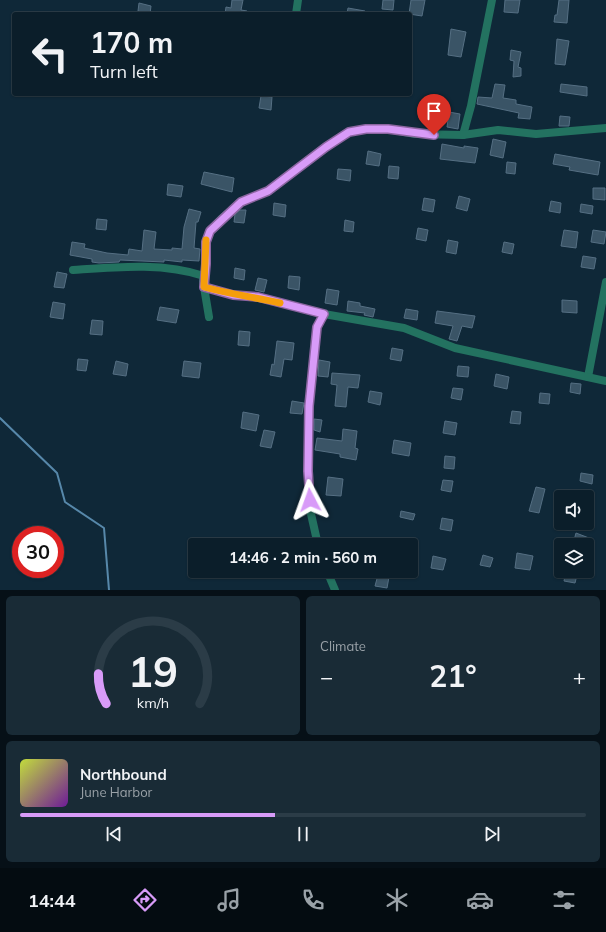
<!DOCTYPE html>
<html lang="en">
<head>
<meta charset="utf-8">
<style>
	body { margin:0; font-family:Mulish,sans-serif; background:#192b36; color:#f1f3f6; height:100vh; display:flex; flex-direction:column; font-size:15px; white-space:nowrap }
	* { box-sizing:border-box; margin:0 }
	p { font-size:13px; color:#9aa2a8 }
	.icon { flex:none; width:22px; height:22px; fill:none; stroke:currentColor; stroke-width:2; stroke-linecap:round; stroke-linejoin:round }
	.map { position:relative; height:590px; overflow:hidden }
	.details { display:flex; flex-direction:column; gap:6px; padding:6px; background:#061017; flex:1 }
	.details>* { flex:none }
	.guide { position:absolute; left:12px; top:12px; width:400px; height:84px; border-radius:4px; box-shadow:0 1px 3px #0004,0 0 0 1px #2b3c47; background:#0b1e2a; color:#f1f3f6; overflow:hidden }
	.buttons { position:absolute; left:554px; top:490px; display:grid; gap:8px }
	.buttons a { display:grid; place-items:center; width:40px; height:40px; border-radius:4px; background:#0b1e2a; box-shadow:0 1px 3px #0004,0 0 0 1px #2b3c47; font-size:20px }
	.speed { position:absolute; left:12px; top:526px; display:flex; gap:8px; font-size:20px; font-weight:700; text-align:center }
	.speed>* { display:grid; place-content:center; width:52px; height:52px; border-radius:50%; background:#0b1e2a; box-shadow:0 1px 3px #0004,0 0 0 1px #2b3c47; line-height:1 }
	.speed .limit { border:6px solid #d22; background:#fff; color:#111 }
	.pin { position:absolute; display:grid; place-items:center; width:34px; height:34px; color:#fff; margin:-41px -17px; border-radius:50% 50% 50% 0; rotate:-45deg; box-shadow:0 0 4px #0007 }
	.pin .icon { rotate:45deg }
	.me { position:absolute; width:44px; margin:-22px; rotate:356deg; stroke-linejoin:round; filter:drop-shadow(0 0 3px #0008) }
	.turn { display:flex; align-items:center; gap:14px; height:84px; padding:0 12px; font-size:18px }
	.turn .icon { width:52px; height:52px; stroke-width:2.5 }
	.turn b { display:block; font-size:28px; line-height:34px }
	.big { font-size:30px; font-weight:700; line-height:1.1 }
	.details .tile { flex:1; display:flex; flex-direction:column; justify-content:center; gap:6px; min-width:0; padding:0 14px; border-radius:6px; background:#192b36 }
	.details .dial { align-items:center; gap:0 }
	.dial svg { height:104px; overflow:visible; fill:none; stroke:#2b3c47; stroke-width:7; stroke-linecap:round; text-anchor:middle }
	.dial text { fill:#f1f3f6; stroke:none }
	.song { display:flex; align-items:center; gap:12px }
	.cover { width:48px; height:48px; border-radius:6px; background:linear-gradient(135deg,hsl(70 70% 55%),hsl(280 70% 35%)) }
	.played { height:4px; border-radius:2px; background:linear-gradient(90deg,#d89bf8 45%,#2b3c47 45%) }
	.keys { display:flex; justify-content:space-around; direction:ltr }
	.heat { display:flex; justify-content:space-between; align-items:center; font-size:22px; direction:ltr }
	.details .tiles { flex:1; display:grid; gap:6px; grid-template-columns:1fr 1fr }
	.tile:last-child { grid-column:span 2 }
	.trip { position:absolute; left:188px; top:538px; width:230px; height:40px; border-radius:4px; background:#0b1e2a; box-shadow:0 1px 3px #0004,0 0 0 1px #2b3c47; font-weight:700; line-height:40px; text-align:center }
	.tab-bar { display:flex; height:64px; justify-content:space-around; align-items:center; background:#040c11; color:#9aa2a8 }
	.tab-bar .icon { width:28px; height:28px }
	.tab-bar .current { color:#d89bf8 }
	.tab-bar b { font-size:18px; color:#f1f3f6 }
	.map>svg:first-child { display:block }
</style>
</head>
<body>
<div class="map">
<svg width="606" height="590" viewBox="0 0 606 590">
	<rect width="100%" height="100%" fill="#0f2838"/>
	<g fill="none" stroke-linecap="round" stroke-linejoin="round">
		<polyline stroke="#5788aa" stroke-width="2" points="0,418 57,473 65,502 104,528 109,590"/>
	</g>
	<g fill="#3a5466" stroke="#556f83">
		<polygon points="232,0 243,0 241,10 247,11 247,14 225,14 226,7 231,8"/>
		<polygon points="383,0 394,0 393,10 382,9"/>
		<polygon points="411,0 425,0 422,16 409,14"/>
		<polygon points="505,0 520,0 518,13 504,12"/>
		<polygon points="559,0 569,0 567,23 554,22 555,15 557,15"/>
		<polygon points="139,3 151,6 150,14 138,11"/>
		<polygon points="348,8 365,11 365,14 347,14"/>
		<polygon points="451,29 466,32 461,57 448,55"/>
		<polygon points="557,39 569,41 565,65 555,64"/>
		<polygon points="511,50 521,52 518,67 521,68 521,76 513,77 514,61 510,60"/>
		<polygon points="495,84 505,85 503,98 516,100 516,104 532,107 530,119 518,118 519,113 477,104 478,97 492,98"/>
		<polygon points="561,84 587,87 587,96 560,92"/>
		<polygon points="261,96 272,97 271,110 259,108"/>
		<polygon points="449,112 460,114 458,129 447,127"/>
		<polygon points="560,116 570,117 569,126 559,126"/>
		<polygon points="493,139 506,142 503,158 490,155"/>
		<polygon points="442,144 464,148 464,146 478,148 475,163 440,159"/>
		<polygon points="368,151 381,154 379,166 366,164"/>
		<polygon points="555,154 600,162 598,175 569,170 570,167 553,164"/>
		<polygon points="507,162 516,163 515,174 506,173"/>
		<polygon points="389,166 399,167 398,179 388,178"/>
		<polygon points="338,169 351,170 350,181 337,179"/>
		<polygon points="204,172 234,178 232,192 201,184"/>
		<polygon points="168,184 183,186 181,197 167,195"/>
		<polygon points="593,188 605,188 605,200 593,199"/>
		<polygon points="459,196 470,199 467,211 456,208"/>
		<polygon points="424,198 435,200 433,212 422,210"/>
		<polygon points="551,201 561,203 560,213 549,211"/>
		<polygon points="274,203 286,205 285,217 273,215"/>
		<polygon points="581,204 593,206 592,214 580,212"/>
		<polygon points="189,209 201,212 198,222 196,222 194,248 200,249 199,261 182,260 182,262 164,260 164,262 120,260 119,262 99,263 92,262 92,259 70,255 72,242 85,244 84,248 107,253 128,255 129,249 142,251 144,230 156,232 154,249 172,250 172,248 182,249 184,227"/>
		<polygon points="240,210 246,210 244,223 234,222 235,214"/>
		<polygon points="97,219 107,220 106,230 96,229"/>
		<polygon points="345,220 354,222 353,232 344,231"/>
		<polygon points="418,228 428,230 426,241 416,239"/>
		<polygon points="564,230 578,232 576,248 561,246"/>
		<polygon points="593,230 606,232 604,244 591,242"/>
		<polygon points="448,240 458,242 456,254 446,252"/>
		<polygon points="504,242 514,244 512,254 502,252"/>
		<polygon points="583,256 596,258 594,269 581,267"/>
		<polygon points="235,268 245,270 244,280 234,278"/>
		<polygon points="57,272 67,274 64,288 54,287"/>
		<polygon points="289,276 300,277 299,290 288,288"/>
		<polygon points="258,278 267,280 264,292 255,290"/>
		<polygon points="327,289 339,291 337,305 325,303"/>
		<polygon points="562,300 577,301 577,313 562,312"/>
		<polygon points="348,301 360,303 360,306 375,309 373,317 364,315 365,313 347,311"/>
		<polygon points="53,302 65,304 63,319 50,317"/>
		<polygon points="160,307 179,310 176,323 157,320"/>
		<polygon points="406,309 418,311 417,320 404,318"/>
		<polygon points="437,311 475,316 472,328 462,326 457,341 449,339 453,326 435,323"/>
		<polygon points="92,320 103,321 102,335 90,334"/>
		<polygon points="239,331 250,332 249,346 238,345"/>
		<polygon points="277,341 294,343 292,360 284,359 281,377 270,375 272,364 274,365"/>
		<polygon points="392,348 403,350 401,361 390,359"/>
		<polygon points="78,359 88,360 86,371 77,370"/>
		<polygon points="319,360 330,362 328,377 318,376"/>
		<polygon points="116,361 128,364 126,376 113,374"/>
		<polygon points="184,361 201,363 199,378 182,376"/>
		<polygon points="458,366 469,367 468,377 457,376"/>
		<polygon points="332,373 360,375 358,388 348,387 346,407 335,406 337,385 331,384"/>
		<polygon points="496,374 509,377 507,389 494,386"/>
		<polygon points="571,383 581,384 580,394 570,392"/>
		<polygon points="453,388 463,389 461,400 451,398"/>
		<polygon points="370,391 382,393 380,405 368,402"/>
		<polygon points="540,393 550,394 549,404 539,403"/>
		<polygon points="292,401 304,403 302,414 290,413"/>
		<polygon points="512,411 521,412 520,424 510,423"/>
		<polygon points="243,412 259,415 256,431 241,428"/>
		<polygon points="314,419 322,420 320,432 314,430"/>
		<polygon points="445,421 457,423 455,435 443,433"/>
		<polygon points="343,429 357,431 355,448 358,449 356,460 340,457 340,454 315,450 317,438 342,441"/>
		<polygon points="264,430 275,432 271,448 260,446"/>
		<polygon points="394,440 411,443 409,456 392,453"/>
		<polygon points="445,456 455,457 454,469 444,468"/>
		<polygon points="581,473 593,475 592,484 580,481"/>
		<polygon points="328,477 343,479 341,496 326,495"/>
		<polygon points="443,480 453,481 451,492 441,490"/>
		<polygon points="536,487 545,489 539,513 529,511"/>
		<polygon points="401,511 415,514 413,520 400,517"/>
		<polygon points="442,518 453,520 451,531 440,529"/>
		<polygon points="576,533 589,538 586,545 573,544"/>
		<polygon points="517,553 533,556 530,570 515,568"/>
		<polygon points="483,555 493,558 490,567 480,565"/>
		<polygon points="433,556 446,559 443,570 431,568"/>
		<polygon points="566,571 578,571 575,583 564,581"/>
		<polygon points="378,575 389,577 387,588 375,586"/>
	</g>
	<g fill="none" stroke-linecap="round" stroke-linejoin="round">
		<g stroke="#237260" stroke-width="8">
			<polyline points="296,14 298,0"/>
			<polyline points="463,135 471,106 492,0"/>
			<path d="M73,270C115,267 163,262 204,276"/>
			<polyline points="204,287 233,295 258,297 324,314"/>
			<polyline points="209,317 203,281 206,264 206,242 210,231 222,218 241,202 268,191 325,147 349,132 366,129 388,129 415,134 463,135 498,130 536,134 606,128"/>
			<polyline points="588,377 606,282"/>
			<polyline points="318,545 311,514 308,471 309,406 317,327 324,314 404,328 455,348 606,381"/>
			<polyline points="327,571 335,590"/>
		</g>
	</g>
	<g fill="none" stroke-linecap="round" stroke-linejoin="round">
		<g stroke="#8c65a1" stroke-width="10">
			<polyline id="route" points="310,500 308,471 309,406 317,327 324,314 258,297 233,295 204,287 206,264 206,242 210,231 241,202 268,191 326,147 349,132 366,129 388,129 434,135"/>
		</g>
		<use href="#route" stroke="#d89bf8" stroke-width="7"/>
		<path stroke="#f59e0b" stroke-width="7" d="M206,240L204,287C229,294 254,297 280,303"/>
	</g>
</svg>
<div class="buttons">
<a><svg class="icon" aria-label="sound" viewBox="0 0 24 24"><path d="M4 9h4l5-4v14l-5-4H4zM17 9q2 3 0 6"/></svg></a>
<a><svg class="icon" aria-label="layers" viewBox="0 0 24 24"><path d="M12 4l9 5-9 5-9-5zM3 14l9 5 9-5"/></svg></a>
</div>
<div class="speed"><div class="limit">30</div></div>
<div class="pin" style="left:434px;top:135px;background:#d93025"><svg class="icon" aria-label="arrive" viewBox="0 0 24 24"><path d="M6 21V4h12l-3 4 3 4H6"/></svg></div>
<svg class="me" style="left:310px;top:500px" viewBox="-20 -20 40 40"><path d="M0-17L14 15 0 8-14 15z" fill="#d89bf8" stroke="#fff" stroke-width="4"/></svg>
<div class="trip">14:46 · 2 min · 560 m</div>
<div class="guide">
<div class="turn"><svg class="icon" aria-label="left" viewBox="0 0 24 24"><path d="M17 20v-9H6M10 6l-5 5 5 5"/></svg><div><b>170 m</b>Turn left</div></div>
</div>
</div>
<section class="details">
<div class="tiles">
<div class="tile dial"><svg viewBox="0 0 100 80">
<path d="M14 69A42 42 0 1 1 86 69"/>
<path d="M14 69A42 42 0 0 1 8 46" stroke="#d89bf8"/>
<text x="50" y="56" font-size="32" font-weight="700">19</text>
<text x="50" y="72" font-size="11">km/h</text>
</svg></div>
<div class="tile"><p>Climate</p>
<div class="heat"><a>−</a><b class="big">21°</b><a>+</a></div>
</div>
<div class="tile">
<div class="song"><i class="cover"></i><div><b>Northbound</b><p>June Harbor</p></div></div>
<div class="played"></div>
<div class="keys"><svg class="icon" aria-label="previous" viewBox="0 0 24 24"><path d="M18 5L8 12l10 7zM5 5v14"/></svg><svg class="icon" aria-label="pause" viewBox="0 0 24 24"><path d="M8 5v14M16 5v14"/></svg><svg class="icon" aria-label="next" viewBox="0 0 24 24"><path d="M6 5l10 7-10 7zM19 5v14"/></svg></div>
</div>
</div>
</section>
<nav class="tab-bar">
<b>14:44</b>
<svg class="icon current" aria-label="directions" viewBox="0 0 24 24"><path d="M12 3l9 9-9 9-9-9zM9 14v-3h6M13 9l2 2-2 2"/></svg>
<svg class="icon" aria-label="music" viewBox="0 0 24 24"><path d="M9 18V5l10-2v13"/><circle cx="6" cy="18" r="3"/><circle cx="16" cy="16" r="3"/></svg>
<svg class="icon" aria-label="phone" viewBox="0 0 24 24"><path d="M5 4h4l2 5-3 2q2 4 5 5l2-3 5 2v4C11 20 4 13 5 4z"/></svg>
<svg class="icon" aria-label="climate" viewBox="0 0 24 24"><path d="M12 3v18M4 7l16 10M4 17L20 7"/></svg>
<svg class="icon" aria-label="car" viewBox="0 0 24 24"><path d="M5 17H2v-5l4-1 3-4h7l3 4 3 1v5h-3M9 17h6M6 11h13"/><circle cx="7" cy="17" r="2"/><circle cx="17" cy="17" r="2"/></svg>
<svg class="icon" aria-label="filters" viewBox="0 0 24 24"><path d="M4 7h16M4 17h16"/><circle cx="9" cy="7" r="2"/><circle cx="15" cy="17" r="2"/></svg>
</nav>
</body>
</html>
